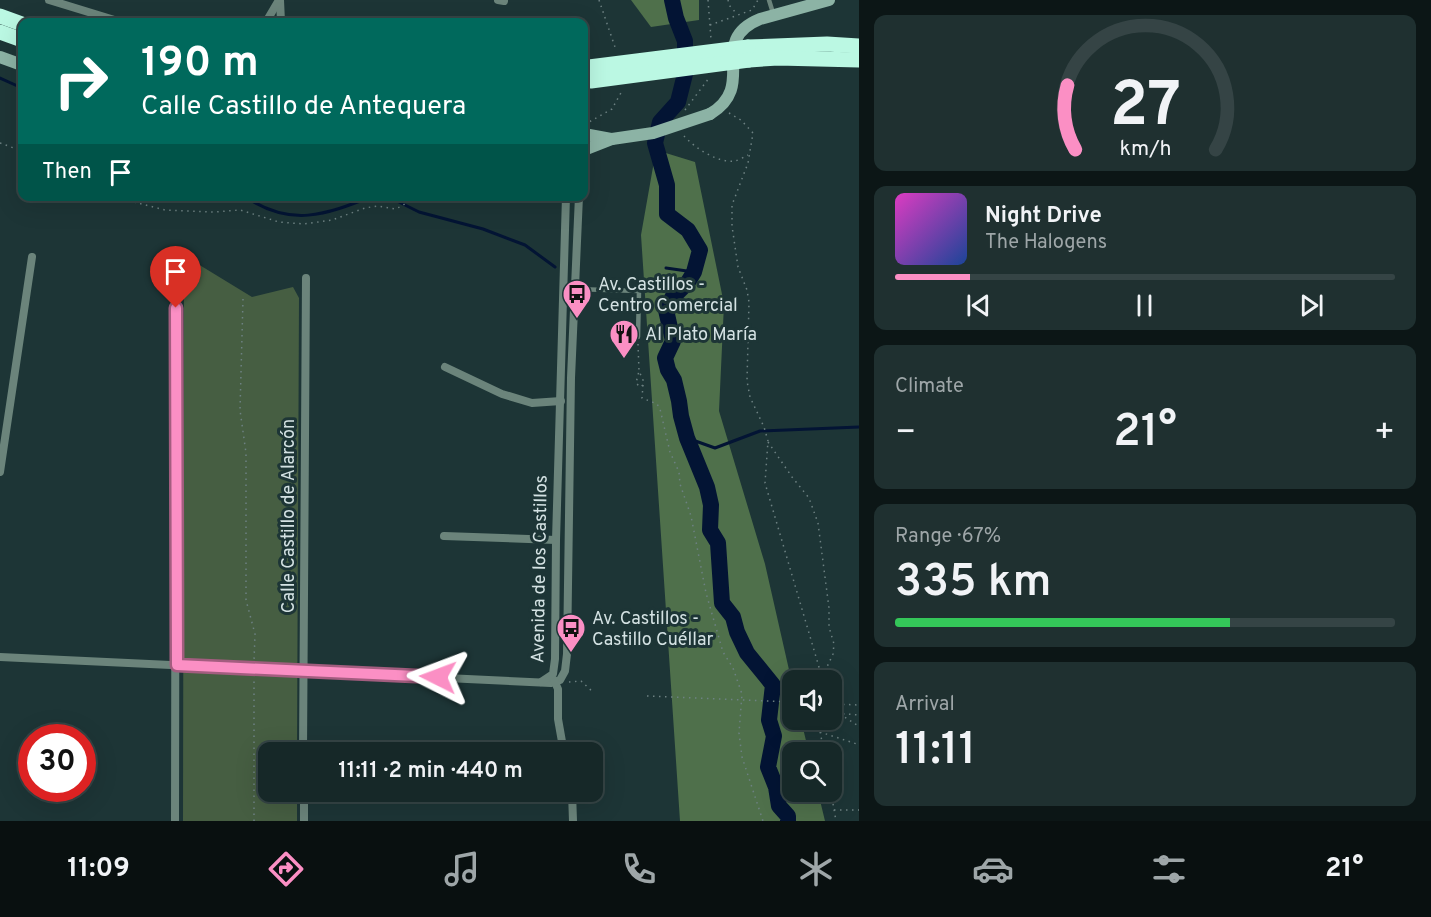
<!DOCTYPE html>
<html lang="en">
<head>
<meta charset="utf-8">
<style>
	body { margin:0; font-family:Overpass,sans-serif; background:#1f3030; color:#f1f3f6; height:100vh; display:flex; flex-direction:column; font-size:22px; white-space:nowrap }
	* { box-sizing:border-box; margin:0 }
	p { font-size:20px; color:#9ea6a8 }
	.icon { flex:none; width:33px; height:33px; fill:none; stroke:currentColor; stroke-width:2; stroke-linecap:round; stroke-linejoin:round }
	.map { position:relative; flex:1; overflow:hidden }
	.side { display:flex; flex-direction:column; gap:15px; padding:15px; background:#0c1616; width:572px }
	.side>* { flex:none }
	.top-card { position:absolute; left:18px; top:18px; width:570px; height:183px; border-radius:12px; box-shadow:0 6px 24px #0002,0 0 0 2px #354445; background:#00695c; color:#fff; overflow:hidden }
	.tools { position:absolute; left:782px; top:670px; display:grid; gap:12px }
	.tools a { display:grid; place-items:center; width:60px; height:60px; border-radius:12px; background:#162828; box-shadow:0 6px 24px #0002,0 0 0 2px #354445; font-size:30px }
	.speed { position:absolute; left:18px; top:724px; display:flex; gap:12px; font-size:30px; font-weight:700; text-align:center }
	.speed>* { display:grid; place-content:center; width:78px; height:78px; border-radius:50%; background:#162828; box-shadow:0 6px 24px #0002,0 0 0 2px #354445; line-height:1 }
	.speed .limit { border:9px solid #d22; background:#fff; color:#111 }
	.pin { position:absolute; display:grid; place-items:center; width:51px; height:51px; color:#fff; margin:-62px -26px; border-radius:50% 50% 50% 0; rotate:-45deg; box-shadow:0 0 6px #0007 }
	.pin .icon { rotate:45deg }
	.me { position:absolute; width:66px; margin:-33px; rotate:273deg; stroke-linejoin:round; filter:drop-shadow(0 0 4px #0008) }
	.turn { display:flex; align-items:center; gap:21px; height:126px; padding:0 24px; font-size:27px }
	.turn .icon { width:78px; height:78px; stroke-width:2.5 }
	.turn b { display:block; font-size:42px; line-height:51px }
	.then { display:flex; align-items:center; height:57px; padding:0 24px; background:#0003; gap:12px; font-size:22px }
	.big { font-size:45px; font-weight:600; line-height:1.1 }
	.side .card { flex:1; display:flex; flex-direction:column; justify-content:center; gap:9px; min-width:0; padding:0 21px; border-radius:12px; background:#1f3030 }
	.side .dial { align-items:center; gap:0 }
	.dial svg { height:156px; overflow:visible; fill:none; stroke:#354445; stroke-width:7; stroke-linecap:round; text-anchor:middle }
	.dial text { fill:#f1f3f6; stroke:none }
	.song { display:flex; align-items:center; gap:18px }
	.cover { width:72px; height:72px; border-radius:9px; background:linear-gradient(135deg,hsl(310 70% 55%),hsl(220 70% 35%)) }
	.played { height:6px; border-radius:3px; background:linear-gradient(90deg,#fb8fc4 15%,#354445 15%) }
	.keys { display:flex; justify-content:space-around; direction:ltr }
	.heat { display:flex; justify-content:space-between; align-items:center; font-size:33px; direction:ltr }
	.charge { height:9px; border-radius:4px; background:linear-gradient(90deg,#34c759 67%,#354445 0) }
	.trip { position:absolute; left:258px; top:742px; width:345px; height:60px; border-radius:12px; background:#162828; box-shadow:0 6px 24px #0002,0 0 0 2px #354445; font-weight:600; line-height:60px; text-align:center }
	.dock { display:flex; height:96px; justify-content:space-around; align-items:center; background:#091010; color:#9ea6a8 }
	.dock .icon { width:42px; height:42px }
	.dock .active { color:#fb8fc4 }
	.dock b { font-size:27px; color:#f1f3f6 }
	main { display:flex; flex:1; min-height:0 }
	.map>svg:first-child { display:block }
</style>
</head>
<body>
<main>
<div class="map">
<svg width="860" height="821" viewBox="0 0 860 821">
	<rect width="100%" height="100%" fill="#1d3536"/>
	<polygon fill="#465e42" points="193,261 252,297 293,287 299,298 297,753 268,753 268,792 297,792 297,821 183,821 184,276"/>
	<g fill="#4f704b">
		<polygon points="631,0 699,0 699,20 651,27"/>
		<polygon points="656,150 695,162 724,304 719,411 765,564 792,683 792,720 801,720 809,753 792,753 792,792 818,792 825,821 680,821 641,235"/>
	</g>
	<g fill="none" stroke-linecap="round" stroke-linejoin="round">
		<g stroke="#031434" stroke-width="3">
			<polyline points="0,78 22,88"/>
			<path d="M244,196C291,228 325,215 373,196"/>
			<polyline points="387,196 419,212 483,229 525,245 555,267"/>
			<polyline points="666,268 694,272"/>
			<polyline points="687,438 715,448 760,431 860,427"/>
		</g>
		<polyline stroke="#031434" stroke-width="16" points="672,0 676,18 685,41 685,74 678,102 660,122 655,143 667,185 667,214 688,230 700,250 694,272 688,282 672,298 666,310 673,341 665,358 668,370 674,380 679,401 681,416 687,438 707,487 711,505 710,530 718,543 722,603 733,617 737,632 747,653 773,685 769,720 774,736 768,767 776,787 779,806 788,816 788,821"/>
		<g stroke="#6d8182" stroke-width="1.5" stroke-dasharray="1.5 4.5" stroke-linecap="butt">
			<polyline points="599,0 616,50"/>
			<polyline points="708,0 711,39"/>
			<polyline points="728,0 729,5 736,13"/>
			<polyline points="710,25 752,10 758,0"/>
			<polyline points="685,110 709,78"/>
			<polyline points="729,113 741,120 753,133 748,163 732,205 732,226 738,267 747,290 749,302 747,381 750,397 764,427 768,441 765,483 821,674 820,681"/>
			<polyline points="584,122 589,122 612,109 622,91"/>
			<path d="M684,136C695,148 717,163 735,161C739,160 744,157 748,155"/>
			<polyline points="0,143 22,151"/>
			<polyline points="111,196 165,210 214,212 240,210 279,222 304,224 332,220 365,208 377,206 395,209 402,206 415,196"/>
			<polyline points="243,299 240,410 246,453 246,600 255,634 254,661"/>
			<polyline points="638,344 639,371 643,380 643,385 640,387 636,383 639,371"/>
			<polyline points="643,385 642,398 657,404 660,409 670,452 679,472 680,484 691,516 706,593 723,652 733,668 742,694 739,733 742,757 763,821"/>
			<polyline points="768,442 792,477 809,498 818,523 829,608 829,627 834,644 833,654 827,667 821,674"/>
			<polyline points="569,682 581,681 594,693"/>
			<polyline points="831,704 860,705"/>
			<polyline points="831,713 860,715"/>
			<polyline points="840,714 860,727"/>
			<polyline points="818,720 824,753"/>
			<polyline points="820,732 860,745"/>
			<polyline points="831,792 836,821"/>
			<polyline points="834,810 860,810"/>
			<polyline points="254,821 254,678"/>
		</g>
		<g stroke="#6b847b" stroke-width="4.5">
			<polyline points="769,0 773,13"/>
			<polyline points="574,289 639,291 638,337"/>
		</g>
		<g stroke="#6b847b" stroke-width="8">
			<polyline points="49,0 121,22"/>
			<polyline points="280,0 281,22"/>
			<polyline points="498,0 504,1"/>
			<polyline points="266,22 279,0"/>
			<polyline points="445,367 502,394 532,403 561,401"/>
			<polyline points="0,472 32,257"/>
			<polyline points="444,536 556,540"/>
			<polyline points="0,657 551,683 560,680 565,671 567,654 571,378 579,196"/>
			<polyline points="554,680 558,689 558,719 564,753"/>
			<polyline points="541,682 553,674 555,659 556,540 566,196"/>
			<polyline points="303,753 306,278"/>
			<polyline points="304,792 304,821"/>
			<polyline points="572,792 573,821"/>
			<polyline points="175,821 176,261"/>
		</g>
		<g stroke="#8cb3a5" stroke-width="12">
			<polyline points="0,57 22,65"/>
			<path d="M710,114C759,85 706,41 760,19L829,0"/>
			<polyline points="584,134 611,139"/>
			<polyline points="584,150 612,139"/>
		</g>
		<g stroke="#bbf8e3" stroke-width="15">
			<polyline points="0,16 22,24"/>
			<polyline points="0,32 22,40"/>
			<polyline points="748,47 827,44 860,46"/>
			<polyline points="749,60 778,58 860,60"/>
		</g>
		<polyline stroke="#6d8182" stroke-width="1.5" stroke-dasharray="1.5 4.5" stroke-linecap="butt" points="647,696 792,702"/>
		<polyline stroke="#8cb3a5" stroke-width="12" points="612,139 653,133 710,114"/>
		<g stroke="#bbf8e3" stroke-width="15">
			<polyline points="589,67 748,47"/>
			<polyline points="591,81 749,60"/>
		</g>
	</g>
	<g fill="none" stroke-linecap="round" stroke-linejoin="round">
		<g stroke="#a35d7f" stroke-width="15">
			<polyline id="route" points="176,308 177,665 438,677"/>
		</g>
		<use href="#route" stroke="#fb8fc4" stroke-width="10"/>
	</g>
	<defs>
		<g id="bus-pin" transform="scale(1.5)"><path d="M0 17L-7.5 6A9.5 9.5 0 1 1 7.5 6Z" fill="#fb8fc4" stroke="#1d3536"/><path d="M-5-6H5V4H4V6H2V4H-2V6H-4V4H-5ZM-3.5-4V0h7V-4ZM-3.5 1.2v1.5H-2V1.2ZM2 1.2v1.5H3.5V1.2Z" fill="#111"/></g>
		<g id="restaurant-pin" transform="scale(1.5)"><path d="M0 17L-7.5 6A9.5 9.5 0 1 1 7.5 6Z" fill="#fb8fc4" stroke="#1d3536"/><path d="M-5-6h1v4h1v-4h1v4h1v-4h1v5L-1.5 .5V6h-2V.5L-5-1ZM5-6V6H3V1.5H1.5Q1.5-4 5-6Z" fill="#111"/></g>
	</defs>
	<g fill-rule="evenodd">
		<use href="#bus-pin" x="577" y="294"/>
		<use href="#restaurant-pin" x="624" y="334"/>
		<use href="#bus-pin" x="571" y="628"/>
	</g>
	<g text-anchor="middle" stroke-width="6" stroke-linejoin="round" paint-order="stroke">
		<g font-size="18" fill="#d4e2e3" stroke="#1d3536" text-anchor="start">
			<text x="598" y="290">Av. Castillos -<tspan x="598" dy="21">Centro Comercial</tspan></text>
			<text x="645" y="340">Al Plato María</text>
			<text x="592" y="624">Av. Castillos -<tspan x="592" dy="21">Castillo Cuéllar</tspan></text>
		</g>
		<g font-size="18" fill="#d4e2e3" stroke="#1d3536">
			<text transform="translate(288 516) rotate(-90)" y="6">Calle Castillo de Alarcón</text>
			<text transform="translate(539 569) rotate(-89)" y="6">Avenida de los Castillos</text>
		</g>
	</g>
</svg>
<div class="tools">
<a><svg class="icon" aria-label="sound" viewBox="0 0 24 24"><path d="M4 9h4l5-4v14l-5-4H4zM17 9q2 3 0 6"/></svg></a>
<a><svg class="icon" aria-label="search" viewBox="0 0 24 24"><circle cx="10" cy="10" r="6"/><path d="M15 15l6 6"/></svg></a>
</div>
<div class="speed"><div class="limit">30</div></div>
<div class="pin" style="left:176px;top:308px;background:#d93025"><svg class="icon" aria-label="arrive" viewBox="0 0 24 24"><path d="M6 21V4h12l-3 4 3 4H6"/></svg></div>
<svg class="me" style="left:438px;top:677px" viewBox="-20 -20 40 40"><path d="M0-17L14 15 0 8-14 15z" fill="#fb8fc4" stroke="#fff" stroke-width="4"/></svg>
<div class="trip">11:11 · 2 min · 440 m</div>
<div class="top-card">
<div class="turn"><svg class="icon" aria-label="right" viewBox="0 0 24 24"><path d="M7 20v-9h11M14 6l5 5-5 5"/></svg><div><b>190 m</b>Calle Castillo de Antequera</div></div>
<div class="then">Then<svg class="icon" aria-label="arrive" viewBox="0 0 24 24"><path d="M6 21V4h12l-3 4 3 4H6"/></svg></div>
</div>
</div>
<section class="side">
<div class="card dial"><svg viewBox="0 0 100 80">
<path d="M14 69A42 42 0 1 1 86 69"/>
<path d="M14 69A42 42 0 0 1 10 36" stroke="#fb8fc4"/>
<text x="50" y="56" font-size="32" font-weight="700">27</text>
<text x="50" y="72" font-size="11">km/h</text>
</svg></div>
<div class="card">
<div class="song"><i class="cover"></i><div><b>Night Drive</b><p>The Halogens</p></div></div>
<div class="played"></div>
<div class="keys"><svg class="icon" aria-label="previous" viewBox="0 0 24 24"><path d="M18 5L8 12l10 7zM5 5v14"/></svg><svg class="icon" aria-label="pause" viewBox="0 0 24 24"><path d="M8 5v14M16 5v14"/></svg><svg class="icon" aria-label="next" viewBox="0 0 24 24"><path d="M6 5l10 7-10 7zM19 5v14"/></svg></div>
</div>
<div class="card"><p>Climate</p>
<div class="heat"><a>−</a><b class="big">21°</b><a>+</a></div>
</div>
<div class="card"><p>Range · 67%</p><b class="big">335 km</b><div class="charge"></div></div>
<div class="card"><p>Arrival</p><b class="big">11:11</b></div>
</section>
</main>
<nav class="dock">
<b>11:09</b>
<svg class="icon active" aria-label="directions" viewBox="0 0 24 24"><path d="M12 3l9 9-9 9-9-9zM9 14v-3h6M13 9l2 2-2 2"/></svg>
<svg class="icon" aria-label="music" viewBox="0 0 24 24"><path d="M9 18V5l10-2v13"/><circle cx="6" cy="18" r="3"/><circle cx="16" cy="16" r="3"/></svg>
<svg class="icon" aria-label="phone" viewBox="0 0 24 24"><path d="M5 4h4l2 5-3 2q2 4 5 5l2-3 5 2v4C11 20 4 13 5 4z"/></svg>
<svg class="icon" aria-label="climate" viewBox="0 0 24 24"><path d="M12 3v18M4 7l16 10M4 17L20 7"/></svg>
<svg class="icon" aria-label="car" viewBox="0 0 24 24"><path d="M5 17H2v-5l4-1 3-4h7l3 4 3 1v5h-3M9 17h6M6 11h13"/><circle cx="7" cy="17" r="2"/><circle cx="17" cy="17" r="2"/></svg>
<svg class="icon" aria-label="filters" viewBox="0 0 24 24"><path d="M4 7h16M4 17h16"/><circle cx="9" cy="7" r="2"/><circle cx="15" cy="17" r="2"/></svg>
<b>21°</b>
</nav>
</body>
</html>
